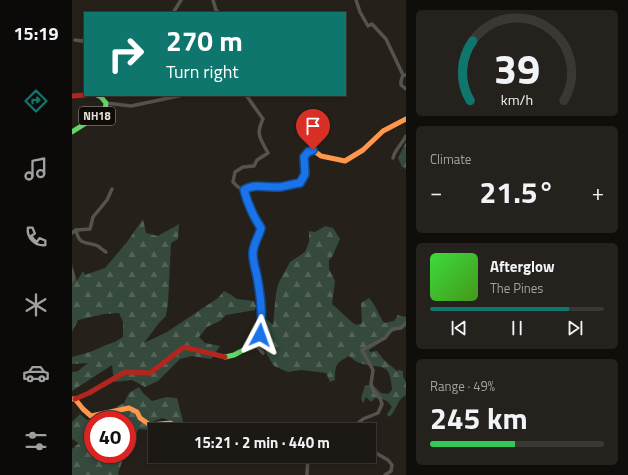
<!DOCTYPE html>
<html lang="en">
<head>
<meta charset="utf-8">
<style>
	body { margin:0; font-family:"Titillium Web",sans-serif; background:#25221d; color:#f1f3f6; height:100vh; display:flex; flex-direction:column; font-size:15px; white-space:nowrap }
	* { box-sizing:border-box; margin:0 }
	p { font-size:13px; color:#a0a0a0 }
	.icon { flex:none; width:22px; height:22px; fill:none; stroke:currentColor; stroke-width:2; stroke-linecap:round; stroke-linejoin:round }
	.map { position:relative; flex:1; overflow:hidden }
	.sheet { display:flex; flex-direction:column; gap:10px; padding:10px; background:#0f0e0b; width:222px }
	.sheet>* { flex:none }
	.guide { position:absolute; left:12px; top:12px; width:262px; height:84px; border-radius:0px; box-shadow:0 2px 6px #0003,0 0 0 1px #3a3834; background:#0f766e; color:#fff; overflow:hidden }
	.speed { position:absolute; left:12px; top:411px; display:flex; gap:8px; font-size:20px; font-weight:700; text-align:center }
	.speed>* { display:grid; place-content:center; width:52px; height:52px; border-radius:50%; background:#1c1914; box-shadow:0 2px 6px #0003,0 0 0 1px #3a3834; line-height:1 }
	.speed .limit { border:6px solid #d22; background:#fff; color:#111 }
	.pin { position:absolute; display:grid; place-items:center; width:34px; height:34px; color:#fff; margin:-41px -17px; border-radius:50% 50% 50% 0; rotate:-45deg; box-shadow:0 0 4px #0007 }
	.pin .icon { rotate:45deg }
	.me { position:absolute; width:44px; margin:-22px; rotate:4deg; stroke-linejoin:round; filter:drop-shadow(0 0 3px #0008) }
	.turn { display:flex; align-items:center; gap:14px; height:84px; padding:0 16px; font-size:18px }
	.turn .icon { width:52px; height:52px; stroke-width:2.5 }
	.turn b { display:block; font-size:28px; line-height:34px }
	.big { font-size:30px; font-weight:700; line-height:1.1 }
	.sheet .widget { flex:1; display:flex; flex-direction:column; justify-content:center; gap:6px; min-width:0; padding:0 14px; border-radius:6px; background:#25221d }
	.sheet .dial { align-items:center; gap:0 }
	.dial svg { height:104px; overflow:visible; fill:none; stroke:#3a3834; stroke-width:7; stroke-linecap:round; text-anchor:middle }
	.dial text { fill:#f1f3f6; stroke:none }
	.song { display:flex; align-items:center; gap:12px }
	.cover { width:48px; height:48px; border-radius:6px; background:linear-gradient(135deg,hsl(120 70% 55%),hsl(100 70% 35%)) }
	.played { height:4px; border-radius:2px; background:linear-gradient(90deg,#0f766e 80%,#3a3834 80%) }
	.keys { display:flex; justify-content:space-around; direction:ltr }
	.heat { display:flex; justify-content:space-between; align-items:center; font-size:22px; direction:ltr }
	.charge { height:6px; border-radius:3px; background:linear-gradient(90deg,#34c759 49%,#3a3834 0) }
	.trip { position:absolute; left:76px; top:423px; width:228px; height:40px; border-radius:0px; background:#1c1914; box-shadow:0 2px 6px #0003,0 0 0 1px #3a3834; font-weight:700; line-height:40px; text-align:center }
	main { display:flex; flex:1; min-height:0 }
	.dock { display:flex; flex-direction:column; width:72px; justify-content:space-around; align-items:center; background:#0b0a08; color:#a0a0a0 }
	.dock .icon { width:28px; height:28px }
	.dock .active { color:#0f766e }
	.dock b { font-size:18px; color:#f1f3f6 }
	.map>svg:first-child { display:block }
</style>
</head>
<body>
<main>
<nav class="dock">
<b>15:19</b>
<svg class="icon active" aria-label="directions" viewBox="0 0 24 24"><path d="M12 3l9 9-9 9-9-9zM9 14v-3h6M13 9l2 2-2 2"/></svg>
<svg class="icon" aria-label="music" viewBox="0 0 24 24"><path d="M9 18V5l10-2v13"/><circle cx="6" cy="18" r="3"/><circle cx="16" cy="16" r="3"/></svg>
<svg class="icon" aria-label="phone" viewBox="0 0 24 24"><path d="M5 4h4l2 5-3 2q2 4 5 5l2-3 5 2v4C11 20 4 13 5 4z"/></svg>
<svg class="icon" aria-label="climate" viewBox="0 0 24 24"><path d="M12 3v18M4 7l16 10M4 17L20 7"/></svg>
<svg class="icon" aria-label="car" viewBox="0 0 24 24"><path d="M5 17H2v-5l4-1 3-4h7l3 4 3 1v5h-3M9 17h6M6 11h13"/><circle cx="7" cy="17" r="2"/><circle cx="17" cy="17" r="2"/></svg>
<svg class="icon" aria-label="filters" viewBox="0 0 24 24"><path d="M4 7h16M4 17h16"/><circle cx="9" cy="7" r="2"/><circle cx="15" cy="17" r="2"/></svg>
</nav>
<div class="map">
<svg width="334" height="475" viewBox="0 0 334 475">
	<defs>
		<pattern id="forest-firs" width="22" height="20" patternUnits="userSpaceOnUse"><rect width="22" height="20" fill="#354a3d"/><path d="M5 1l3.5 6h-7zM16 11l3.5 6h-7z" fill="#526458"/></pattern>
	</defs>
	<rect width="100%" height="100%" fill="#25211a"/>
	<g fill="url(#forest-firs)">
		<polygon points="334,142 334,169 330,167 326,158"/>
		<path d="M71,219L74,233L86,236C93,231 100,229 107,224L106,239L99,243L96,303L94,316L87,323L72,343L95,332L146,298L152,291L156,293L165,299L182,301L184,306L183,310L154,315L148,321L135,327L127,337L133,343L148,346L139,359L120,356L108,359L86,381L73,387L60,380L42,382L40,365L0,391V372L6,371L16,363L0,364V357L18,352L34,345L43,342L51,337V322L47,313L32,314L6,320L0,332V264L5,281L11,271L13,275L33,268L55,242Z"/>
		<path d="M253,226L261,228L268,239L260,257L257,260V269L263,281L260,304L281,323L285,325L290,323L289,303L297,298C305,307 306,314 312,323L322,321L326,315L334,317V326L318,333L309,342L297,350L298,352L305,351L311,359L325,371L327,370L331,371V376L334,382V395C324,400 325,411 317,417L315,414L320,407C315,400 312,399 303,398L299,402L294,397L291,403L289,398L293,386L300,384L309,393L316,394L320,390C318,360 310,370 288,363C284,362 281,359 277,356C264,363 263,365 263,380L258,382L254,373L229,370L216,372L202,366L194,353L195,339L192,317L201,325L204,293L207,282L218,262L233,252L237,242V231L243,232Z"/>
		<polygon points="67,387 71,393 80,401 95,397 105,398 112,425 90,418 82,421 78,430 67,429 60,438 61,444 55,451 55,420 21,420 21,454 53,454 46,473 47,475 0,475 0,449 7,443 0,439 0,422 8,414 15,420 28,416 52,403 57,393"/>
	</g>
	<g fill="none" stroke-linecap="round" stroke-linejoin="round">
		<g stroke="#56534e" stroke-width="3.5">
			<polyline points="141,0 144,10 147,13"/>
			<polyline points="284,0 288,12 296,26 300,24 314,39 331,75"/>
			<polyline points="101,13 109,0"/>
			<polyline points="3,40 10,41 13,39"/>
			<polyline points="334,75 331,75 329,81 329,85 334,89"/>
			<polyline points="34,103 59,106 111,95"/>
			<path d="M321,158C322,151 330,144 334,136"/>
			<path d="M172,190L166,187L161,182L163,172L171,167L182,166L185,160L196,153C189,139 183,135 191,119L174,95"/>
			<path d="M4,230C7,246 14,241 26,246C28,248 31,250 34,252"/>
			<polyline points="0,233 4,230 18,229 21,217 35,200 40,189"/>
			<polyline points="0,271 1,277 0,281"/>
			<polyline points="179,346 185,346 191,353"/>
			<polyline points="278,430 291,419 306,413 310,404 308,398 301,390 299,384 301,370 290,350 313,338 320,329 329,328 334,323"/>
			<polyline points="297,449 316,460 320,465 319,471 313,475"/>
			<polyline points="235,475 236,456"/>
		</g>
		<g stroke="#63d668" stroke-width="5">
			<polyline points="0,132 33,111 34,103 29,97 25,95"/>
			<polyline points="153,357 162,355 179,346 188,335 190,322 181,247 189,228 177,206"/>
		</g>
		<g stroke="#ff974d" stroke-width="5">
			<path d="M177,206L172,190C183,184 194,188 206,187C213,187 221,184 228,183L233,174L232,157L236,152L241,150L249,156L273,161L291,150L311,131L334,119"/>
			<polyline points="1,399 3,399 11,409 19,416 57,408 65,412 68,418 78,425 98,423 114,429 156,428 158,430"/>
		</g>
		<g stroke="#b3261e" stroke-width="5">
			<polyline points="0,96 13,95"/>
			<polyline points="3,399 17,393 53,372 78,373 112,347 153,357"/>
		</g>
	</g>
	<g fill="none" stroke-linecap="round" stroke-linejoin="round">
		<g stroke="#114b97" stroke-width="10">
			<path id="route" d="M188,335C191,318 189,299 186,282C185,273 181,264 181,255C180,245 187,237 189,228C181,216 176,205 172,190C183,183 196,188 208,187C214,186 221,184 228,183L233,174L232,157L236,152L241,150"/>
		</g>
		<use href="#route" stroke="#1a73e8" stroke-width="7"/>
	</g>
	<g text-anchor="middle" stroke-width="4" stroke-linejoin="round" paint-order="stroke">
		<rect fill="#0f0c07" stroke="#a5a09a" stroke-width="1" x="7" y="107" width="36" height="18" rx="3"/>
		<g font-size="11" font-weight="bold" fill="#e5e0d9">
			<text x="25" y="120">NH18</text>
		</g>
	</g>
</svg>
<div class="speed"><div class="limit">40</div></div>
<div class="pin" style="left:241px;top:150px;background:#d93025"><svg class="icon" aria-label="arrive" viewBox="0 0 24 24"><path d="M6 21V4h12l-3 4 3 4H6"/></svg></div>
<svg class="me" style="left:188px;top:335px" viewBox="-20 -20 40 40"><path d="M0-17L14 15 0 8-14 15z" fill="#1a73e8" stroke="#fff" stroke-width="4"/></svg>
<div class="trip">15:21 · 2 min · 440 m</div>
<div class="guide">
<div class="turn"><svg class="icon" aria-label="right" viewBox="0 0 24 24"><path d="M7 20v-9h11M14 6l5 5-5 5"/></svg><div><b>270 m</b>Turn right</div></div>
</div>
</div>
<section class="sheet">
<div class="widget dial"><svg viewBox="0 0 100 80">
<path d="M14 69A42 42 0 1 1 86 69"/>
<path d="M14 69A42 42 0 0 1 16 23" stroke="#0f766e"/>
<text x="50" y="56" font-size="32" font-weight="700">39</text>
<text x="50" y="72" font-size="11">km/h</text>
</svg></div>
<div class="widget"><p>Climate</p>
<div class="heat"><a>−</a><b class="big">21.5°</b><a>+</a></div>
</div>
<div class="widget">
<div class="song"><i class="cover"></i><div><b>Afterglow</b><p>The Pines</p></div></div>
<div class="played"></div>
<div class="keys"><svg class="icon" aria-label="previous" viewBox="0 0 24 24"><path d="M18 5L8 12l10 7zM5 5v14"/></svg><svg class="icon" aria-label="pause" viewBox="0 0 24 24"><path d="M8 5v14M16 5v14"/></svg><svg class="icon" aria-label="next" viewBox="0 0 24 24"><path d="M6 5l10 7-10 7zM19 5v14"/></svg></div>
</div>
<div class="widget"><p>Range · 49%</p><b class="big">245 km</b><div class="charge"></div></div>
</section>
</main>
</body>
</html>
